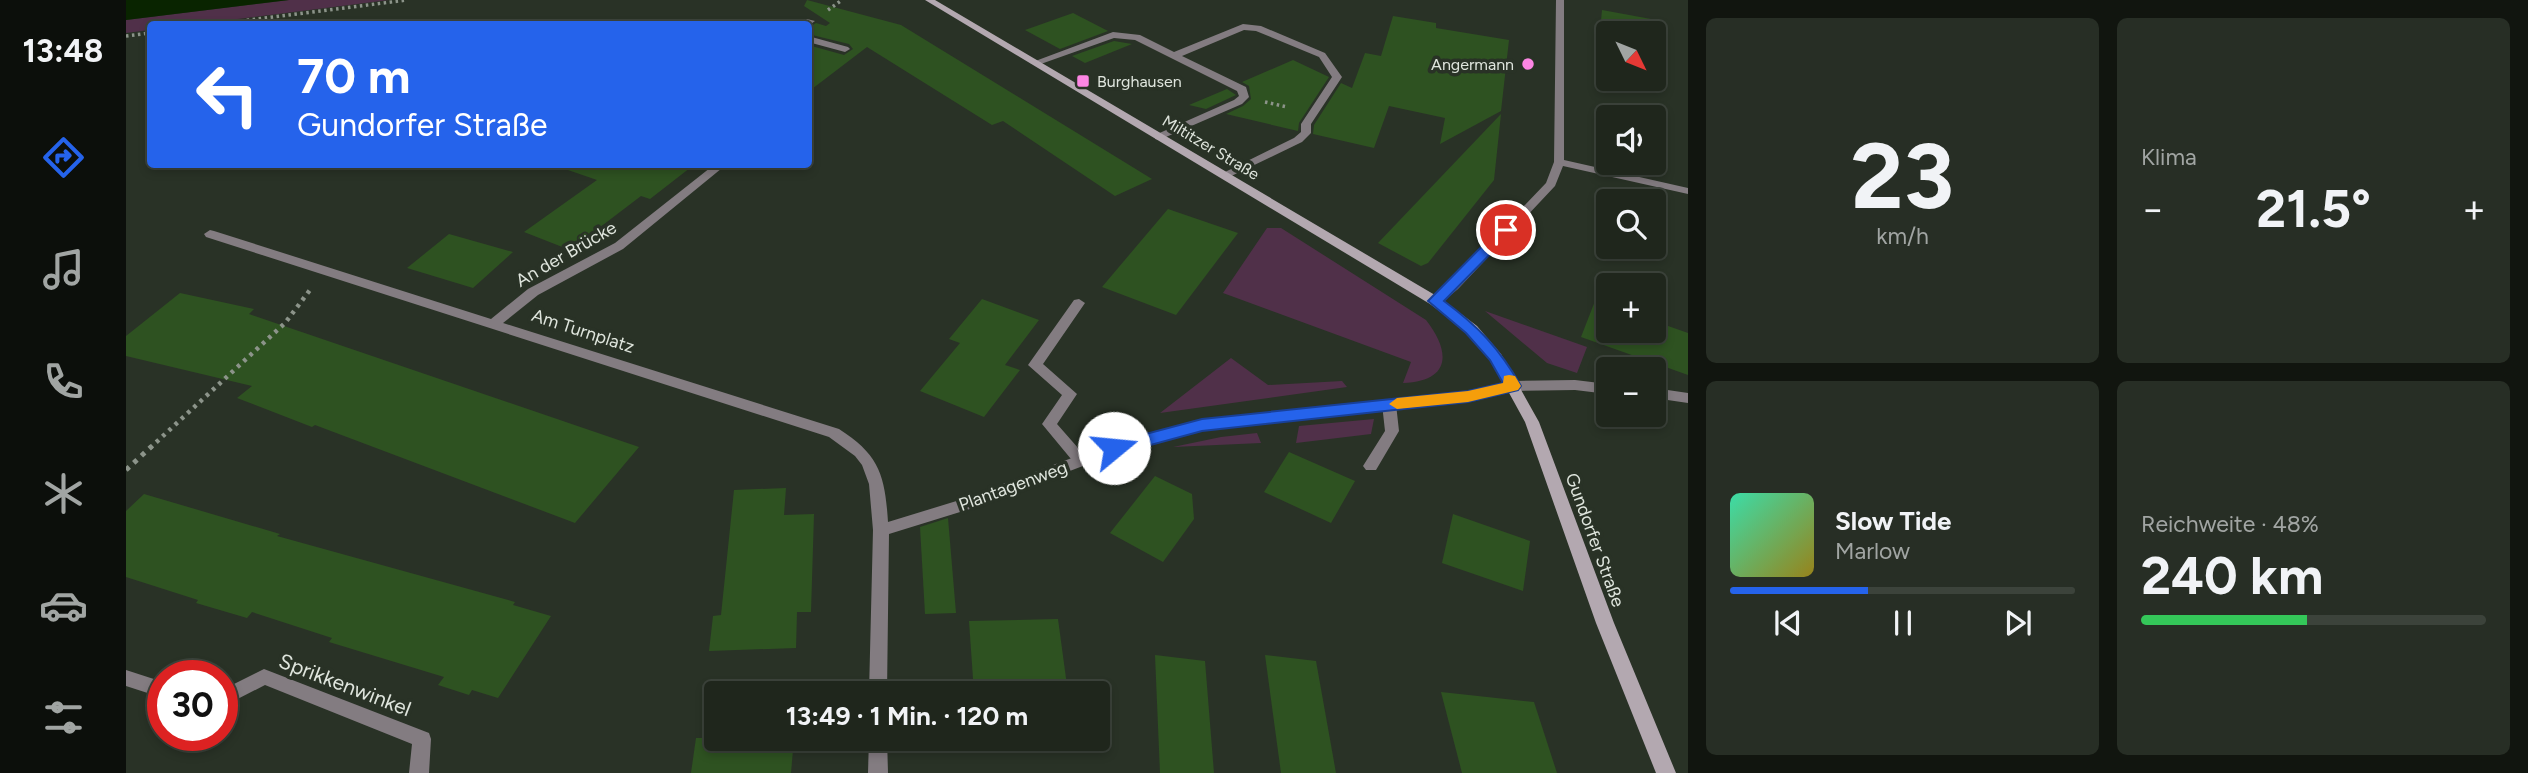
<!DOCTYPE html>
<html lang="de">
<head>
<meta charset="utf-8">
<style>
	body { margin:0; font-family:Figtree,sans-serif; background:#272e25; color:#f1f3f6; height:100vh; display:flex; flex-direction:column; font-size:26px; white-space:nowrap }
	* { box-sizing:border-box; margin:0 }
	p { font-size:23px; color:#a1a5a3 }
	.icon { flex:none; width:38px; height:38px; fill:none; stroke:currentColor; stroke-width:2; stroke-linecap:round; stroke-linejoin:round }
	.map { position:relative; flex:1; overflow:hidden }
	.drawer { display:flex; flex-direction:column; gap:18px; padding:18px; background:#11150f; width:840px }
	.drawer>* { flex:none }
	.guide { position:absolute; left:21px; top:21px; width:665px; height:147px; border-radius:7px; box-shadow:0 4px 10px #0003,0 0 0 2px #3c433b; background:#2563eb; color:#fff; overflow:hidden }
	.needle { width:46px; rotate:133deg }
	.fabs { position:absolute; left:1470px; top:21px; display:grid; gap:14px }
	.fabs a { display:grid; place-items:center; width:70px; height:70px; border-radius:7px; background:#1f261c; box-shadow:0 4px 10px #0003,0 0 0 2px #3c433b; font-size:35px }
	.speed { position:absolute; left:21px; top:660px; display:flex; gap:14px; font-size:35px; font-weight:700; text-align:center }
	.speed>* { display:grid; place-content:center; width:91px; height:91px; border-radius:50%; background:#1f261c; box-shadow:0 4px 10px #0003,0 0 0 2px #3c433b; line-height:1 }
	.speed .limit { border:10px solid #d22; background:#fff; color:#111 }
	.pin { position:absolute; display:grid; place-items:center; width:60px; height:60px; color:#fff; margin:-30px; border:4px solid #fff; border-radius:50%; box-shadow:0 2px 7px #0007 }
	.me { position:absolute; width:77px; margin:-38px; rotate:73deg; stroke-linejoin:round; filter:drop-shadow(0 0 5px #0008) }
	.turn { display:flex; align-items:center; gap:24px; height:147px; padding:0 35px; font-size:32px }
	.turn .icon { width:91px; height:91px; stroke-width:2.5 }
	.turn b { display:block; font-size:49px; line-height:60px }
	.big { font-size:52px; font-weight:700; line-height:1.1 }
	.drawer .card { flex:1; display:flex; flex-direction:column; justify-content:center; gap:10px; min-width:0; padding:0 24px; border-radius:10px; background:#272e25 }
	.drawer .dial { align-items:center; gap:0 }
	.dial b { font-size:91px; line-height:1 }
	.song { display:flex; align-items:center; gap:21px }
	.cover { width:84px; height:84px; border-radius:10px; background:linear-gradient(135deg,hsl(160 70% 55%),hsl(50 70% 35%)) }
	.played { height:7px; border-radius:4px; background:linear-gradient(90deg,#2563eb 40%,#3c433b 40%) }
	.keys { display:flex; justify-content:space-around; direction:ltr }
	.heat { display:flex; justify-content:space-between; align-items:center; font-size:38px; direction:ltr }
	.charge { height:10px; border-radius:5px; background:linear-gradient(90deg,#34c759 48%,#3c433b 0) }
	.drawer .tiles { flex:1; display:grid; gap:18px; grid-template-columns:repeat(2,1fr) }
	.trip { position:absolute; left:578px; top:681px; width:406px; height:70px; border-radius:7px; background:#1f261c; box-shadow:0 4px 10px #0003,0 0 0 2px #3c433b; font-weight:700; line-height:70px; text-align:center }
	main { display:flex; flex:1; min-height:0 }
	.tabs { display:flex; flex-direction:column; width:126px; justify-content:space-around; align-items:center; background:#0c0f0b; color:#a1a5a3 }
	.tabs .icon { width:49px; height:49px }
	.tabs .current { color:#2563eb }
	.tabs b { font-size:32px; color:#f1f3f6 }
	.map>svg:first-child { display:block }
</style>
</head>
<body>
<main>
<nav class="tabs">
<b>13:48</b>
<svg class="icon current" aria-label="directions" viewBox="0 0 24 24"><path d="M12 3l9 9-9 9-9-9zM9 14v-3h6M13 9l2 2-2 2"/></svg>
<svg class="icon" aria-label="music" viewBox="0 0 24 24"><path d="M9 18V5l10-2v13"/><circle cx="6" cy="18" r="3"/><circle cx="16" cy="16" r="3"/></svg>
<svg class="icon" aria-label="phone" viewBox="0 0 24 24"><path d="M5 4h4l2 5-3 2q2 4 5 5l2-3 5 2v4C11 20 4 13 5 4z"/></svg>
<svg class="icon" aria-label="climate" viewBox="0 0 24 24"><path d="M12 3v18M4 7l16 10M4 17L20 7"/></svg>
<svg class="icon" aria-label="car" viewBox="0 0 24 24"><path d="M5 17H2v-5l4-1 3-4h7l3 4 3 1v5h-3M9 17h6M6 11h13"/><circle cx="7" cy="17" r="2"/><circle cx="17" cy="17" r="2"/></svg>
<svg class="icon" aria-label="filters" viewBox="0 0 24 24"><path d="M4 7h16M4 17h16"/><circle cx="9" cy="7" r="2"/><circle cx="15" cy="17" r="2"/></svg>
</nav>
<div class="map">
<svg width="1562" height="773" viewBox="0 0 1562 773">
	<rect width="100%" height="100%" fill="#293226"/>
	<g fill="#503049">
		<polygon points="163,0 263,0 71,24 24,24 24,30 0,33 0,20"/>
		<path d="M1141,228H1155L1300,320C1325,352 1325,381 1277,383L1285,362L1097,293Z"/>
		<polygon points="1359,311 1461,347 1451,373 1421,363"/>
		<polygon points="1105,358 1142,385 1216,381 1221,387 1034,413"/>
		<polygon points="1248,419 1245,434 1170,443 1173,426"/>
		<polygon points="1131,433 1135,443 1047,447 1095,437"/>
	</g>
	<polygon fill="#092400" points="0,0 163,0 0,20"/>
	<g fill="#2e5221">
		<polygon points="681,0 775,25 1026,179 989,196 877,121 866,125 741,47 682,92 682,45 718,55 727,49 723,44 682,34 682,28 690,23 700,26 704,23 678,6"/>
		<polygon points="1476,10 1525,19 1525,33 1482,33 1482,76 1470,73"/>
		<polygon points="947,13 982,31 934,49 899,30"/>
		<polygon points="1267,16 1310,23 1310,28 1383,40 1375,111 1314,144 1319,118 1263,106 1248,148 1187,134 1188,125 1215,83 1226,88 1239,53 1255,56"/>
		<polygon points="988,41 1006,44 959,63 946,56"/>
		<polygon points="1167,60 1203,77 1173,123 1172,131 1100,114 1117,106 1125,99 1123,86 1116,82"/>
		<polygon points="1101,89 1110,95 1080,109 1063,105"/>
		<polygon points="1375,114 1368,180 1302,263 1295,266 1252,243"/>
		<polygon points="440,164 569,164 524,199 515,196 444,250 398,232 471,180 439,169"/>
		<polygon points="1042,209 1112,233 1050,315 976,287"/>
		<polygon points="323,234 387,252 347,288 281,268"/>
		<polygon points="54,293 128,309 123,314 513,447 449,523 189,425 186,427 111,398 126,386 0,356 0,336"/>
		<polygon points="856,299 913,320 879,365 894,370 858,417 794,391 834,343 823,339"/>
		<polygon points="1469,301 1482,306 1482,331 1528,331 1528,321 1562,333 1562,375 1455,337"/>
		<polygon points="1163,452 1229,481 1205,523 1138,492"/>
		<polygon points="1029,476 1066,494 1068,519 1037,562 984,533"/>
		<polygon points="660,488 658,515 688,514 685,612 671,612 670,648 583,651 587,616 595,615 608,490"/>
		<polygon points="18,494 154,534 151,536 389,602 387,605 425,616 372,698 346,690 343,695 312,685 318,677 203,642 206,638 126,612 121,618 70,603 72,600 0,577 0,511"/>
		<polygon points="1327,514 1404,541 1397,591 1316,563"/>
		<polygon points="822,518 830,613 799,614 794,527"/>
		<polygon points="932,619 942,693 848,693 843,621"/>
		<polygon points="1029,655 1079,661 1088,773 1034,773"/>
		<polygon points="1139,655 1190,661 1210,773 1155,773"/>
		<polygon points="1315,692 1408,702 1431,773 1336,773"/>
		<polygon points="570,738 668,738 665,773 565,773"/>
	</g>
	<g fill="none" stroke-linecap="round" stroke-linejoin="round">
		<g stroke="#8c948a" stroke-width="3.5" stroke-dasharray="2.5 3.5" stroke-linecap="butt">
			<polyline points="702,10 716,0"/>
			<polyline points="91,24 281,0"/>
			<polyline points="0,36 24,33"/>
			<polyline points="1139,102 1161,107"/>
		</g>
		<polyline stroke="#8c948a" stroke-width="4.5" stroke-dasharray="3.5 5" stroke-linecap="butt" points="24,448 159,323 184,290"/>
		<polyline stroke="#8c948a" stroke-width="5" stroke-dasharray="4.5 6" stroke-linecap="butt" points="0,470 26,446"/>
		<g fill="#837c81" fill-rule="evenodd">
			<polygon points="1117,24 1135,26 1199,53 1216,77 1185,124 1185,133 1176,142 1099,179 1093,176 1095,174 1168,138 1175,132 1175,124 1206,77 1193,57 1130,31 1118,30 1056,56 1120,87 1123,97 1116,104 1033,140 1029,139 1029,135 1108,100 1113,96 1111,91 1009,40 988,38 912,65 904,63 987,32 1014,35 1048,52"/>
			<polygon points="682,36 722,47 724,49 719,52 682,42"/>
			<polygon points="953,299 959,303 917,364 951,394 931,424 960,457 962,461 960,465 950,465 916,424 936,395 902,365 948,300"/>
			<polygon points="1263,399 1270,404 1273,431 1250,470 1240,470 1237,466 1259,431 1256,404"/>
		</g>
		<g fill="#837c81" fill-rule="evenodd">
			<polygon points="1430,0 1438,0 1438,160 1562,188 1562,194 1437,166 1429,186 1332,289 1314,304 1304,304 1303,301 1304,298 1324,283 1420,183 1428,162"/>
			<polygon points="681,19 689,21 682,26 675,24"/>
			<path d="M589,164H601L497,249L412,295L377,323L713,429C754,455 759,476 762,522L837,499L983,444L1076,420L1342,392L1387,381L1449,380L1482,384V394L1449,390L1387,391L1342,402L1076,430L991,453L847,508L763,534L761,693H743L747,530L743,484L736,465L729,456L703,437L80,237L78,234L84,230L88,231L365,319L402,289L489,243Z"/>
			<polygon points="1528,388 1562,393 1562,403 1528,398"/>
			<polygon points="138,669 303,733 305,739 303,773 283,773 286,744 139,685 96,707 96,690"/>
			<polygon points="0,670 37,682 37,698 0,686"/>
			<polygon points="743,738 761,738 762,773 742,773"/>
		</g>
		<polygon fill="#b3a8b0" fill-rule="evenodd" points="799,0 809,0 1314,298 1351,326 1375,354 1413,422 1488,623 1550,773 1530,773 1470,623 1399,422 1365,360 1341,332 1304,304"/>
	</g>
	<path fill="#2563eb" stroke="#184099" stroke-width="2" d="M1380,226L1385,227V233L1318,301C1353,327 1373,348 1395,386L1392,390L1342,402L1076,431L988,455L980,448L982,444L1076,419L1342,391L1377,383L1364,360L1340,333L1302,301L1375,227Z"/>
	<polygon fill="#f59e0b" points="1383,375 1389,376 1395,386 1392,390 1342,402 1271,409 1263,404 1271,398 1342,391 1377,383 1378,376"/>
	<g fill="#fc86e3" stroke="#293226" stroke-width="2.5">
		<circle cx="1402" cy="64" r="7"/>
		<rect x="950" y="74" width="14" height="14" rx="3.5"/>
	</g>
	<g text-anchor="middle" stroke-width="7" stroke-linejoin="round" paint-order="stroke">
		<g font-size="16" fill="#dfe5dd" stroke="#293226" text-anchor="end">
			<text x="1388" y="70">Angermann</text>
			<text x="971" y="87" text-anchor="start">Burghausen</text>
		</g>
		<g font-size="16" fill="#dfe5dd" stroke="#293226">
			<text transform="translate(1085 147) rotate(31)" y="6">Miltitzer Straße</text>
		</g>
		<g font-size="18" fill="#dfe5dd" stroke="#293226">
			<text transform="translate(440 254) rotate(-30)" y="6">An der Brücke</text>
			<text transform="translate(457 331) rotate(18)" y="6">Am Turnplatz</text>
			<text transform="translate(887 486) rotate(-20)" y="6">Plantagenweg</text>
			<text transform="translate(1469 540) rotate(70)" y="6">Gundorfer Straße</text>
		</g>
		<g font-size="21" fill="#dfe5dd" stroke="#293226">
			<text transform="translate(219 685) rotate(21)" y="7">Sprikkenwinkel</text>
		</g>
	</g>
</svg>
<div class="fabs">
<a><svg class="needle" viewBox="-14 -14 28 28"><path d="M0-13l5 13h-10z" fill="#e53935"/><path d="M0 13l5-13h-10z" fill="#a1a5a3"/></svg></a>
<a><svg class="icon" aria-label="sound" viewBox="0 0 24 24"><path d="M4 9h4l5-4v14l-5-4H4zM17 9q2 3 0 6"/></svg></a>
<a><svg class="icon" aria-label="search" viewBox="0 0 24 24"><circle cx="10" cy="10" r="6"/><path d="M15 15l6 6"/></svg></a>
<a>+</a>
<a>−</a>
</div>
<div class="speed"><div class="limit">30</div></div>
<div class="pin" style="left:1380px;top:230px;background:#d93025"><svg class="icon" aria-label="arrive" viewBox="0 0 24 24"><path d="M6 21V4h12l-3 4 3 4H6"/></svg></div>
<svg class="me" style="left:988px;top:448px" viewBox="-20 -20 40 40"><circle r="19" fill="#fff"/><path d="M0-13L10 11 0 6-10 11z" fill="#2563eb"/></svg>
<div class="trip">13:49 · 1 Min. · 120 m</div>
<div class="guide">
<div class="turn"><svg class="icon" aria-label="left" viewBox="0 0 24 24"><path d="M17 20v-9H6M10 6l-5 5 5 5"/></svg><div><b>70 m</b>Gundorfer Straße</div></div>
</div>
</div>
<section class="drawer">
<div class="tiles">
<div class="card dial"><b>23</b><p>km/h</p></div>
<div class="card"><p>Klima</p>
<div class="heat"><a>−</a><b class="big">21.5°</b><a>+</a></div>
</div>
<div class="card">
<div class="song"><i class="cover"></i><div><b>Slow Tide</b><p>Marlow</p></div></div>
<div class="played"></div>
<div class="keys"><svg class="icon" aria-label="previous" viewBox="0 0 24 24"><path d="M18 5L8 12l10 7zM5 5v14"/></svg><svg class="icon" aria-label="pause" viewBox="0 0 24 24"><path d="M8 5v14M16 5v14"/></svg><svg class="icon" aria-label="next" viewBox="0 0 24 24"><path d="M6 5l10 7-10 7zM19 5v14"/></svg></div>
</div>
<div class="card"><p>Reichweite · 48%</p><b class="big">240 km</b><div class="charge"></div></div>
</div>
</section>
</main>
</body>
</html>
